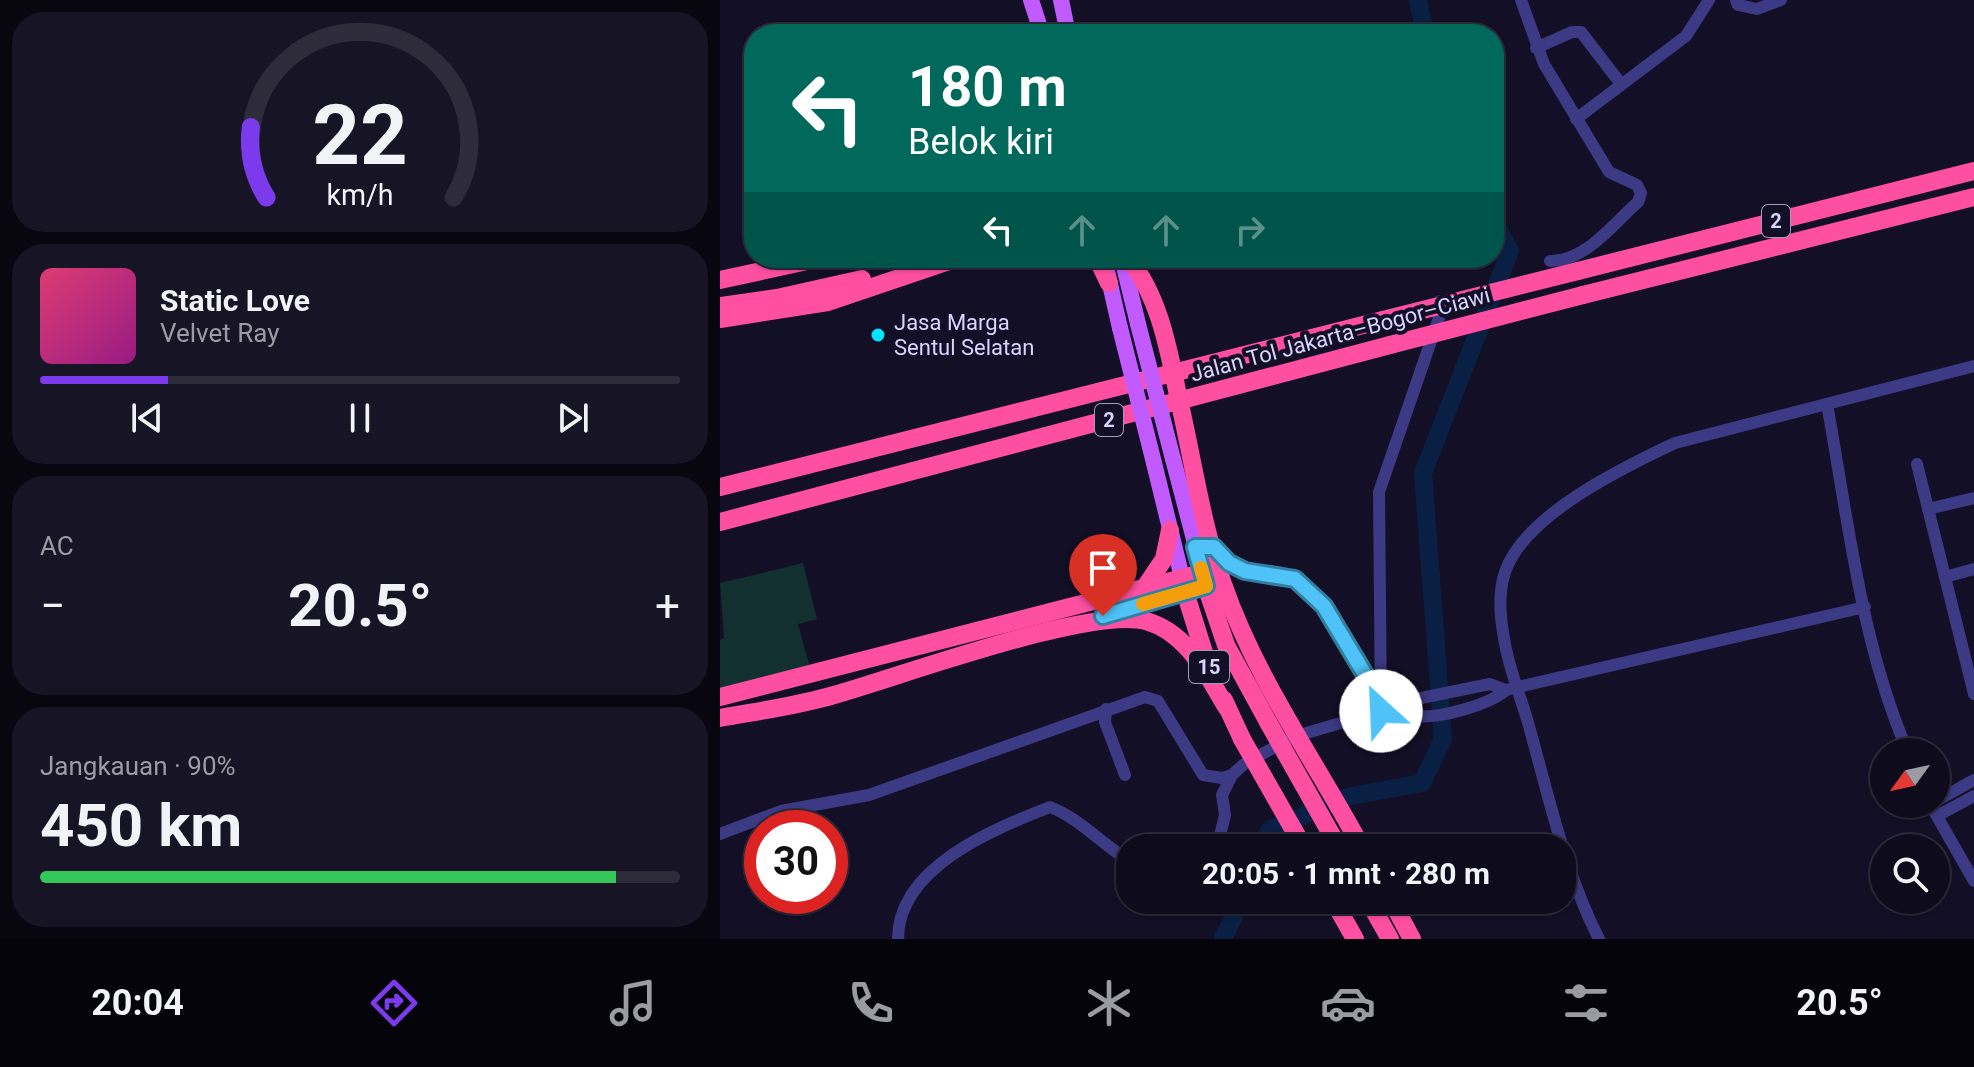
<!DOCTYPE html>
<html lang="id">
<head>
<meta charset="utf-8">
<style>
	body { margin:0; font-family:Roboto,sans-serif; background:#171425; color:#f1f3f6; height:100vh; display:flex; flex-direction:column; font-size:30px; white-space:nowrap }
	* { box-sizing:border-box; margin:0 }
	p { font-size:26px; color:#9b9ba3 }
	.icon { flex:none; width:44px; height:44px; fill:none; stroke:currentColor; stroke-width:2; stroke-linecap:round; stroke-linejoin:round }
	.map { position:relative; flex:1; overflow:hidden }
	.drawer { display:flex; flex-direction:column; gap:12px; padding:12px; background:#08060f; width:720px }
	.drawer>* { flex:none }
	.guide { position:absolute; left:24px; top:24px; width:760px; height:244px; border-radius:32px; box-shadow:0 2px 6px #0004,0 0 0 2px #2e2b3b; background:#00695c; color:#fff; overflow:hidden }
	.needle { width:52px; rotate:237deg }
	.tools { position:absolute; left:1150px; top:738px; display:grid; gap:16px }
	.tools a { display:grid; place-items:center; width:80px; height:80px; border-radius:50%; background:#0e0b1c; box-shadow:0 2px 6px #0004,0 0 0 2px #2e2b3b; font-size:40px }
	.speed { position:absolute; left:24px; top:810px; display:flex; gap:16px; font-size:40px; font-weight:700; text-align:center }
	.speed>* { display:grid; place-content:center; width:104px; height:104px; border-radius:50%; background:#0e0b1c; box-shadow:0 2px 6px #0004,0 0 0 2px #2e2b3b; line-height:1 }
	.speed .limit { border:12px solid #d22; background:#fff; color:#111 }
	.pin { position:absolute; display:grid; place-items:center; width:68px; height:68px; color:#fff; margin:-82px -34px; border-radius:50% 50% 50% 0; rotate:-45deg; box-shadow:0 0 8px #0007 }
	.pin .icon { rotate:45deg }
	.me { position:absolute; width:88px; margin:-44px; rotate:335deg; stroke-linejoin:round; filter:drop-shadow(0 0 6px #0008) }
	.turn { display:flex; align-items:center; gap:28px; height:168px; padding:0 32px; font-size:36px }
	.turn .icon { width:104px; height:104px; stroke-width:2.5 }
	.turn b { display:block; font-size:56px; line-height:68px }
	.lanes { display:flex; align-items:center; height:76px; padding:0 32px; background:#0003; justify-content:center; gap:40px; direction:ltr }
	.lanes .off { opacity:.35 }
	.big { font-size:60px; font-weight:700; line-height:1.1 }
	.drawer .card { flex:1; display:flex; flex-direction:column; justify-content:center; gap:12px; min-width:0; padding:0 28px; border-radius:32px; background:#171425 }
	.drawer .dial { align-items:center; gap:0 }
	.dial svg { height:208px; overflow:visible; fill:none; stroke:#2e2b3b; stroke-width:7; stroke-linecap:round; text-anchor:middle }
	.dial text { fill:#f1f3f6; stroke:none }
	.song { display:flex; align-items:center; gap:24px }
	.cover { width:96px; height:96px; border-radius:12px; background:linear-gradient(135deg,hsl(340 70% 55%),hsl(310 70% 35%)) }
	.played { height:8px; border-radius:4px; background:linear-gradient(90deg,#7c3aed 20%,#2e2b3b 20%) }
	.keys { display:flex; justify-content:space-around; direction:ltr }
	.heat { display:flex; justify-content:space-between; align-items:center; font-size:44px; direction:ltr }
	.charge { height:12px; border-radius:6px; background:linear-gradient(90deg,#34c759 90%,#2e2b3b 0) }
	.trip { position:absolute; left:396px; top:834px; width:460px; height:80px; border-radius:32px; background:#0e0b1c; box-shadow:0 2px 6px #0004,0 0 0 2px #2e2b3b; font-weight:700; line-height:80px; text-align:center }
	.tabs { display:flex; height:128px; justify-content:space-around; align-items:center; background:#06040b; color:#9b9ba3 }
	.tabs .icon { width:56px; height:56px }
	.tabs .current { color:#7c3aed }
	.tabs b { font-size:36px; color:#f1f3f6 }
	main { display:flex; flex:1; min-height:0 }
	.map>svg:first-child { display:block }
</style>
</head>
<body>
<main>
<section class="drawer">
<div class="card dial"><svg viewBox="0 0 100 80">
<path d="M14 69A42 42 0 1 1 86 69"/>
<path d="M14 69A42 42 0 0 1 8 42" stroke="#7c3aed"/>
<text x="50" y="56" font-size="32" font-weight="700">22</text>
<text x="50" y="72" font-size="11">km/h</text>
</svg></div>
<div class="card">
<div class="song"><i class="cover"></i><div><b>Static Love</b><p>Velvet Ray</p></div></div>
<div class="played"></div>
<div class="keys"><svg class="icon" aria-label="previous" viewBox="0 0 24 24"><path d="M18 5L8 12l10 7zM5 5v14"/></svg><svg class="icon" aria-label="pause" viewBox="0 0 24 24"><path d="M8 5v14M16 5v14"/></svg><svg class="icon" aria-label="next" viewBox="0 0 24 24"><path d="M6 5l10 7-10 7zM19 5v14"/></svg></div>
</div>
<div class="card"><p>AC</p>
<div class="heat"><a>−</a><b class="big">20.5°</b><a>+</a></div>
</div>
<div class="card"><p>Jangkauan · 90%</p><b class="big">450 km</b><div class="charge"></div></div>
</section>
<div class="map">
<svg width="1254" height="939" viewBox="0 0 1254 939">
	<rect width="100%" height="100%" fill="#130f26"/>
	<polygon fill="#12302f" points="83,563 97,619 78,624 91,671 0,697 0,640 4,638 0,583"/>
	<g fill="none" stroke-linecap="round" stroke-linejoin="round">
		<g stroke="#0a1f44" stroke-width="18">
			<polyline points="698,0 705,34"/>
			<polyline points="542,848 549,830 631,796 702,783 723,739 703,473 790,251 774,221"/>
			<polyline points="503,939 522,900"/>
		</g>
		<g stroke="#3d3a85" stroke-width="12">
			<path d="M801,0L824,64L889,172L917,185L921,193L918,202C894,223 865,262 830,261"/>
			<polyline points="1016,0 1018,5 1037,9 1061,0"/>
			<polyline points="816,48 852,32 861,32 901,84"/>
			<polyline points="856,119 966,36 989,0"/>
			<path d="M1107,404C1128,519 1141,644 1188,752"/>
			<polyline points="1197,464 1254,694"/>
			<polyline points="1208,509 1254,498"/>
			<polyline points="494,547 509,563 525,571 575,579 604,606 659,698"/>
			<polyline points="1225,577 1254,569"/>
			<polyline points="386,709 385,722 405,775"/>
			<path d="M686,709L691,715C714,721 769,705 786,690"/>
			<polyline points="661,711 659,492 722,309 720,301"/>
			<polyline points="1216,801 1254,780"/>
			<polyline points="1210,804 1254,881"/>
			<polyline points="1217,816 1254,796"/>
			<polyline points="0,834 61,811 149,795 425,697 438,701 483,775 502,778 512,775"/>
			<polyline points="497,848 505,815 502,795 512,775 524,764 573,737 661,711 686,709 701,698 770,684 786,690 798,687 1145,607"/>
			<path d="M178,939C178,867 274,829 330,807C361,819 381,844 410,861"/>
			<path d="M879,939C845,872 829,798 809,726C801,697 788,667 784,638C780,617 778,593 785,572C804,515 904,467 955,443L1254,366"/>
		</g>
		<g stroke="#c25bff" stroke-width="16">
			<polyline points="311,0 322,34"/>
			<polyline points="341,0 348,34"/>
			<polyline points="402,258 418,324"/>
			<polyline points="387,271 400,328"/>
			<polyline points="453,459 486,585"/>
			<polyline points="434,463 465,590"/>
		</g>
		<g stroke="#ff4fa3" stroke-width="18">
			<polyline points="377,258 389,283"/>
			<polyline points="858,271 1254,171"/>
			<polyline points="0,280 101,258"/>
			<polyline points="863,295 1254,197"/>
			<polyline points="0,306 57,298 142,279"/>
			<polyline points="0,319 108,302 238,258"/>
			<polyline points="0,487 663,320"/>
			<polyline points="0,522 670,345"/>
			<polyline points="425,587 444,559 450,530"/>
			<polyline points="465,592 487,662"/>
			<polyline points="394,613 486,586 506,645 548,722"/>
			<polyline points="0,697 482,573"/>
			<polyline points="504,700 522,739"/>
			<path d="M0,718C38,711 77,706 114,695C179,677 370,606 426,621C468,633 486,674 507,708"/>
			<polyline points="613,900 635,939"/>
			<polyline points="648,900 670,939"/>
			<polyline points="671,900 692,939"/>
		</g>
		<g stroke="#c25bff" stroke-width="16">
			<polyline points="418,324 453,459"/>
			<polyline points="400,328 434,463"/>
		</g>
		<g stroke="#ff4fa3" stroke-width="18">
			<path d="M408,258C440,297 449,352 459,400C473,460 482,526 503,584C536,679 595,761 642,848"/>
			<polyline points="663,320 858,271"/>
			<polyline points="670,345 863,295"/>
			<polyline points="548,722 619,848"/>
			<polyline points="522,739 584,848"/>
		</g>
	</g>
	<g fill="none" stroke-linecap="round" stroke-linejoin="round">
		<g stroke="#337fa1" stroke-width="20">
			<polyline id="route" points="383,616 486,586 475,547 494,547 509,563 525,571 575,579 604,606 659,698 661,711"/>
		</g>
		<use href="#route" stroke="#4fc3f7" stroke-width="14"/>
		<polyline stroke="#f59e0b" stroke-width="14" points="423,604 486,586 481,568"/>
	</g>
	<circle fill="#00e5ff" stroke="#130f26" stroke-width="3" cx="158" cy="335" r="8"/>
	<g text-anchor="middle" stroke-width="8" stroke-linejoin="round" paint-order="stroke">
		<g fill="#130f26" stroke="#9e99be" stroke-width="2">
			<rect x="1042" y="205" width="28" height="32" rx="6"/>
			<rect x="375" y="404" width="28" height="32" rx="6"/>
			<rect x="469" y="651" width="40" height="32" rx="6"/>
		</g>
		<g font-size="20" font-weight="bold" fill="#d9d4ff">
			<text x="1056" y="228">2</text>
			<text x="389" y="427">2</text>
			<text x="489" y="674">15</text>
		</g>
		<g font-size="22" fill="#d9d4ff" stroke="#130f26" text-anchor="start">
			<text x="174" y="330">Jasa Marga<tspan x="174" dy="25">Sentul Selatan</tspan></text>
		</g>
		<g font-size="22" fill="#d9d4ff" stroke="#130f26">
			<text transform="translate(620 334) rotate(-15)" y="8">Jalan Tol Jakarta–Bogor–Ciawi</text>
		</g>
	</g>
</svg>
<div class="tools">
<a><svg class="needle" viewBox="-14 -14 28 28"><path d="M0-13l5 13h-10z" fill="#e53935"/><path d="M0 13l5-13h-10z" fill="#9b9ba3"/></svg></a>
<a><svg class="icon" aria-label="search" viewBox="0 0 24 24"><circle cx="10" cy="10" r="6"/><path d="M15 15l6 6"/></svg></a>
</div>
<div class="speed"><div class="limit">30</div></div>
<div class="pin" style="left:383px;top:616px;background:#d93025"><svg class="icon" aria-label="arrive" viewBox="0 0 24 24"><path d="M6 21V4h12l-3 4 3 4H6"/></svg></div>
<svg class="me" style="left:661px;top:711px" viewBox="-20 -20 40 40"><circle r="19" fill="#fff"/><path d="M0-13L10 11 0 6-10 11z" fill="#4fc3f7"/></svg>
<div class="trip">20:05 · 1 mnt · 280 m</div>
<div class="guide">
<div class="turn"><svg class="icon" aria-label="left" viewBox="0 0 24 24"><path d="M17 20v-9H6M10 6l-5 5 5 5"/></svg><div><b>180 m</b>Belok kiri</div></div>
<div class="lanes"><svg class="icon" aria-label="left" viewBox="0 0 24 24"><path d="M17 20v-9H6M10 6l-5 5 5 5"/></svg><svg class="icon off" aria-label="ahead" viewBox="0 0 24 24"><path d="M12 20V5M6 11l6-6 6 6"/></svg><svg class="icon off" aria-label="ahead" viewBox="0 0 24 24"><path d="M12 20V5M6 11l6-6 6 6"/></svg><svg class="icon off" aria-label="right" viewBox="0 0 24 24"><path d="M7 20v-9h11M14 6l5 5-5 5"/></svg></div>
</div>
</div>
</main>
<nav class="tabs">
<b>20:04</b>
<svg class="icon current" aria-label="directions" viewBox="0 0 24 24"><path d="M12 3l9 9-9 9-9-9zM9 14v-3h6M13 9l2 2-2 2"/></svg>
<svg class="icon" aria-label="music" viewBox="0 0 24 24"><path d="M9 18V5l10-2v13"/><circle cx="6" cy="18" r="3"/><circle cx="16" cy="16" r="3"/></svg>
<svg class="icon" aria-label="phone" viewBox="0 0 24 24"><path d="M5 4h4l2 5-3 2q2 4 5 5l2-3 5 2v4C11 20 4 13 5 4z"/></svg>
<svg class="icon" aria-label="climate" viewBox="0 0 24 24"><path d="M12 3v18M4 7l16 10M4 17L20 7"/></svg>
<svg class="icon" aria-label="car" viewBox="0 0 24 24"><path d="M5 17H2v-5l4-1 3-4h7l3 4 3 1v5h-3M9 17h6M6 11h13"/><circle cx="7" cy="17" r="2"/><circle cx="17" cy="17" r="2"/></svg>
<svg class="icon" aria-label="filters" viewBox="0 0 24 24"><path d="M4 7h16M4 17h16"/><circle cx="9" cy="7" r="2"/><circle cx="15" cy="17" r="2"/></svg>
<b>20.5°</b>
</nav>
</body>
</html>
